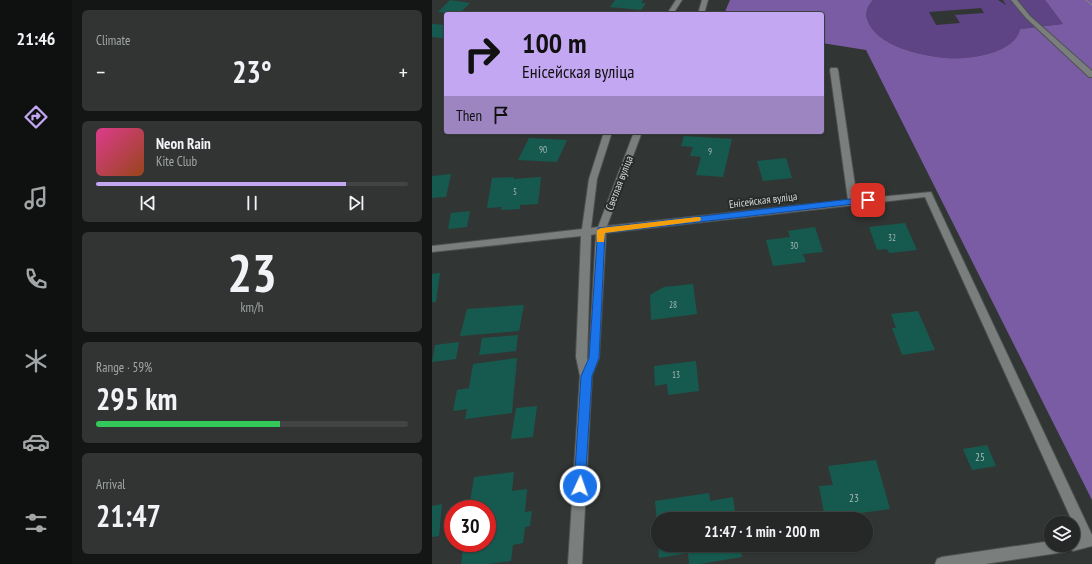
<!DOCTYPE html>
<html lang="en">
<head>
<meta charset="utf-8">
<style>
	body { margin:0; font-family:"PT Sans Narrow",sans-serif; background:#313433; color:#f1f3f6; height:100vh; display:flex; flex-direction:column; font-size:15px; white-space:nowrap }
	* { box-sizing:border-box; margin:0 }
	p { font-size:13px; color:#a3a6a7 }
	.icon { flex:none; width:22px; height:22px; fill:none; stroke:currentColor; stroke-width:2; stroke-linecap:round; stroke-linejoin:round }
	.map { position:relative; flex:1; overflow:hidden }
	.details { display:flex; flex-direction:column; gap:10px; padding:10px; background:#141615; width:360px }
	.details>* { flex:none }
	.hud { position:absolute; left:12px; top:12px; width:380px; height:122px; border-radius:4px; box-shadow:0 1px 3px #0004,0 0 0 1px #424444; background:#c3a7f2; color:#111; overflow:hidden }
	.controls { position:absolute; left:612px; top:516px; display:grid; gap:8px }
	.controls a { display:grid; place-items:center; width:36px; height:36px; border-radius:50%; background:#252827; box-shadow:0 1px 3px #0004,0 0 0 1px #424444; font-size:20px }
	.speed { position:absolute; left:12px; top:500px; display:flex; gap:8px; font-size:20px; font-weight:700; text-align:center }
	.speed>* { display:grid; place-content:center; width:52px; height:52px; border-radius:50%; background:#252827; box-shadow:0 1px 3px #0004,0 0 0 1px #424444; line-height:1 }
	.speed .limit { border:6px solid #d22; background:#fff; color:#111 }
	.pin { position:absolute; display:grid; place-items:center; width:34px; height:34px; color:#fff; margin:-17px; border-radius:8px; box-shadow:0 2px 6px #0006 }
	.me { position:absolute; width:44px; margin:-22px; rotate:3deg; stroke-linejoin:round; filter:drop-shadow(0 0 3px #0008) }
	.turn { display:flex; align-items:center; gap:14px; height:84px; padding:0 12px; font-size:18px }
	.turn .icon { width:52px; height:52px; stroke-width:2.5 }
	.turn b { display:block; font-size:28px; line-height:34px }
	.then { display:flex; align-items:center; height:38px; padding:0 12px; background:#0003; gap:8px; font-size:15px }
	.big { font-size:30px; font-weight:600; line-height:1.1 }
	.details .widget { flex:1; display:flex; flex-direction:column; justify-content:center; gap:6px; min-width:0; padding:0 14px; border-radius:6px; background:#313433 }
	.details .dial { align-items:center; gap:0 }
	.dial b { font-size:52px; line-height:1 }
	.song { display:flex; align-items:center; gap:12px }
	.cover { width:48px; height:48px; border-radius:6px; background:linear-gradient(135deg,hsl(330 70% 55%),hsl(20 70% 35%)) }
	.played { height:4px; border-radius:2px; background:linear-gradient(90deg,#c3a7f2 80%,#424444 80%) }
	.keys { display:flex; justify-content:space-around; direction:ltr }
	.heat { display:flex; justify-content:space-between; align-items:center; font-size:22px; direction:ltr }
	.charge { height:6px; border-radius:3px; background:linear-gradient(90deg,#34c759 59%,#424444 0) }
	.trip { position:absolute; left:219px; top:512px; width:222px; height:40px; border-radius:20px; background:#252827; box-shadow:0 1px 3px #0004,0 0 0 1px #424444; font-weight:600; line-height:40px; text-align:center }
	main { display:flex; flex:1; min-height:0 }
	.dock { display:flex; flex-direction:column; width:72px; justify-content:space-around; align-items:center; background:#0f1010; color:#a3a6a7 }
	.dock .icon { width:28px; height:28px }
	.dock .active { color:#c3a7f2 }
	.dock b { font-size:18px; color:#f1f3f6 }
	.map>svg:first-child { display:block }
</style>
</head>
<body>
<main>
<nav class="dock">
<b>21:46</b>
<svg class="icon active" aria-label="directions" viewBox="0 0 24 24"><path d="M12 3l9 9-9 9-9-9zM9 14v-3h6M13 9l2 2-2 2"/></svg>
<svg class="icon" aria-label="music" viewBox="0 0 24 24"><path d="M9 18V5l10-2v13"/><circle cx="6" cy="18" r="3"/><circle cx="16" cy="16" r="3"/></svg>
<svg class="icon" aria-label="phone" viewBox="0 0 24 24"><path d="M5 4h4l2 5-3 2q2 4 5 5l2-3 5 2v4C11 20 4 13 5 4z"/></svg>
<svg class="icon" aria-label="climate" viewBox="0 0 24 24"><path d="M12 3v18M4 7l16 10M4 17L20 7"/></svg>
<svg class="icon" aria-label="car" viewBox="0 0 24 24"><path d="M5 17H2v-5l4-1 3-4h7l3 4 3 1v5h-3M9 17h6M6 11h13"/><circle cx="7" cy="17" r="2"/><circle cx="17" cy="17" r="2"/></svg>
<svg class="icon" aria-label="filters" viewBox="0 0 24 24"><path d="M4 7h16M4 17h16"/><circle cx="9" cy="7" r="2"/><circle cx="15" cy="17" r="2"/></svg>
</nav>
<section class="details">
<div class="widget"><p>Climate</p>
<div class="heat"><a>−</a><b class="big">23°</b><a>+</a></div>
</div>
<div class="widget">
<div class="song"><i class="cover"></i><div><b>Neon Rain</b><p>Kite Club</p></div></div>
<div class="played"></div>
<div class="keys"><svg class="icon" aria-label="previous" viewBox="0 0 24 24"><path d="M18 5L8 12l10 7zM5 5v14"/></svg><svg class="icon" aria-label="pause" viewBox="0 0 24 24"><path d="M8 5v14M16 5v14"/></svg><svg class="icon" aria-label="next" viewBox="0 0 24 24"><path d="M6 5l10 7-10 7zM19 5v14"/></svg></div>
</div>
<div class="widget dial"><b>23</b><p>km/h</p></div>
<div class="widget"><p>Range · 59%</p><b class="big">295 km</b><div class="charge"></div></div>
<div class="widget"><p>Arrival</p><b class="big">21:47</b></div>
</section>
<div class="map">
<svg width="660" height="564" viewBox="0 0 660 564">
	<rect width="100%" height="100%" fill="#313634"/>
	<path fill="#5e4484" fill-rule="evenodd" d="M441,0H566L574,5L571,0H613L631,24L588,29C585,41 576,47 565,51C549,57 531,59 514,58C490,56 443,46 435,19C433,12 436,5 441,0ZM549,8L552,13L523,15L528,23L504,25L497,12Z"/>
	<path fill="#795ca4" d="M298,0H441C436,5 433,12 435,19C443,46 490,56 514,58C531,59 549,57 565,51C575,47 585,41 588,29L631,24L613,0H660V500L434,50L390,43V14H292Z"/>
	<g fill="#165a4f">
		<polygon points="18,0 38,3 27,14 6,12"/>
		<polygon points="183,0 211,0 209,3 214,3 209,10 178,7"/>
		<polygon points="0,24 14,25 14,36 12,38 0,37"/>
		<polygon points="252,136 300,139 291,177 264,175 269,157 258,156 261,147 249,146"/>
		<polygon points="97,138 135,140 125,162 86,160"/>
		<polygon points="354,158 360,178 331,181 325,161"/>
		<polygon points="19,174 14,197 0,198 0,176"/>
		<polygon points="82,177 81,179 109,177 106,204 88,205 88,209 69,210 70,207 55,208 60,178"/>
		<polygon points="38,211 35,227 16,229 19,213"/>
		<polygon points="473,223 485,250 457,253 455,249 445,250 437,227"/>
		<polygon points="383,227 391,252 371,254 374,262 341,266 334,240 358,237 356,231"/>
		<polygon points="8,273 4,302 0,302 0,274"/>
		<polygon points="261,284 265,314 219,320 218,295 232,287"/>
		<polygon points="92,305 87,331 28,336 35,309"/>
		<polygon points="486,311 503,350 470,355 460,328 464,328 459,314"/>
		<polygon points="86,335 84,351 47,355 50,338"/>
		<polygon points="27,342 24,359 0,362 3,345"/>
		<polygon points="85,358 80,413 33,419 35,409 21,411 25,390 37,388 41,364"/>
		<polygon points="264,361 267,391 236,395 235,384 223,386 222,366"/>
		<polygon points="105,406 101,437 79,439 84,408"/>
		<polygon points="555,445 564,466 540,470 531,449"/>
		<polygon points="444,460 458,509 393,518 387,486 401,485 396,466"/>
		<polygon points="82,472 80,491 95,489 93,512 100,511 98,526 93,527 91,543 81,545 79,561 55,564 29,564 32,543 55,543 55,509 37,509 42,477"/>
		<polygon points="277,493 278,501 301,497 304,519 226,519 225,522 223,501"/>
		<polygon points="10,504 7,536 0,537 0,506"/>
		<polygon points="226,545 308,545 310,557 268,564 257,564 256,553 227,558"/>
	</g>
	<g fill="none" stroke-linecap="round" stroke-linejoin="round">
		<g stroke="#4e5150" stroke-width="2">
			<g id="minor">
				<polygon points="244,0 250,0 241,14 235,14"/>
				<polygon points="270,0 276,0 272,14 266,14"/>
				<polygon points="579,0 585,0 598,16 660,71 660,77 657,77 594,18"/>
				<path d="M399,68H405L406,70L425,199L499,192L660,535V546L641,551L638,549L633,552L553,564H503L505,559L510,557L619,541V545H641V537L647,536L493,197L174,233L167,358L160,376L150,564H136L148,376L144,357L149,236L0,252V246L150,229L157,179L172,132H180L165,179L159,228L166,227L202,132H210L175,226L416,200L398,70ZM164,234L157,358L155,360L159,235Z"/>
			</g>
		</g>
		<polyline stroke="#818583" stroke-width="2" stroke-dasharray="1.5 1.5" stroke-linecap="butt" points="654,0 660,5"/>
		<use href="#minor" fill="#7a7f7e" fill-rule="evenodd"/>
	</g>
	<polygon fill="#1a73e8" stroke="#114b97" points="436,197 440,200 439,202 173,233 167,358 160,376 153,486 152,489 148,491 144,489 142,486 149,376 157,358 166,228"/>
	<polygon fill="#f59e0b" points="265,217 268,217 269,219 268,221 173,233 172,242 165,242 165,230 169,228"/>
	<g text-anchor="middle" stroke-width="4" stroke-linejoin="round" paint-order="stroke">
		<g font-size="9" fill="#a5b8b5">
			<text x="111" y="153">90</text>
			<text x="278" y="155">9</text>
			<text x="83" y="195">5</text>
			<text x="460" y="241">32</text>
			<text x="362" y="249">30</text>
			<text x="241" y="308">28</text>
			<text x="244" y="378">13</text>
		</g>
		<g font-size="11" fill="#d5d8d7" stroke="#272c2a">
			<text transform="translate(187 183) rotate(-69)" y="4">Светлая вуліца</text>
			<text transform="translate(331 200) rotate(-7)" y="4">Енісейская вуліца</text>
		</g>
		<g font-size="11" fill="#a5b8b5">
			<text x="548" y="461">25</text>
			<text x="422" y="502">23</text>
		</g>
	</g>
</svg>
<div class="controls">
<a><svg class="icon" aria-label="layers" viewBox="0 0 24 24"><path d="M12 4l9 5-9 5-9-5zM3 14l9 5 9-5"/></svg></a>
</div>
<div class="speed"><div class="limit">30</div></div>
<div class="pin" style="left:436px;top:200px;background:#d93025"><svg class="icon" aria-label="arrive" viewBox="0 0 24 24"><path d="M6 21V4h12l-3 4 3 4H6"/></svg></div>
<svg class="me" style="left:148px;top:486px" viewBox="-20 -20 40 40"><circle r="17" fill="#1a73e8" stroke="#fff" stroke-width="3"/><path d="M0-11L8 9 0 5-8 9z" fill="#fff"/></svg>
<div class="trip">21:47 · 1 min · 200 m</div>
<div class="hud">
<div class="turn"><svg class="icon" aria-label="right" viewBox="0 0 24 24"><path d="M7 20v-9h11M14 6l5 5-5 5"/></svg><div><b>100 m</b>Енісейская вуліца</div></div>
<div class="then">Then<svg class="icon" aria-label="arrive" viewBox="0 0 24 24"><path d="M6 21V4h12l-3 4 3 4H6"/></svg></div>
</div>
</div>
</main>
</body>
</html>
